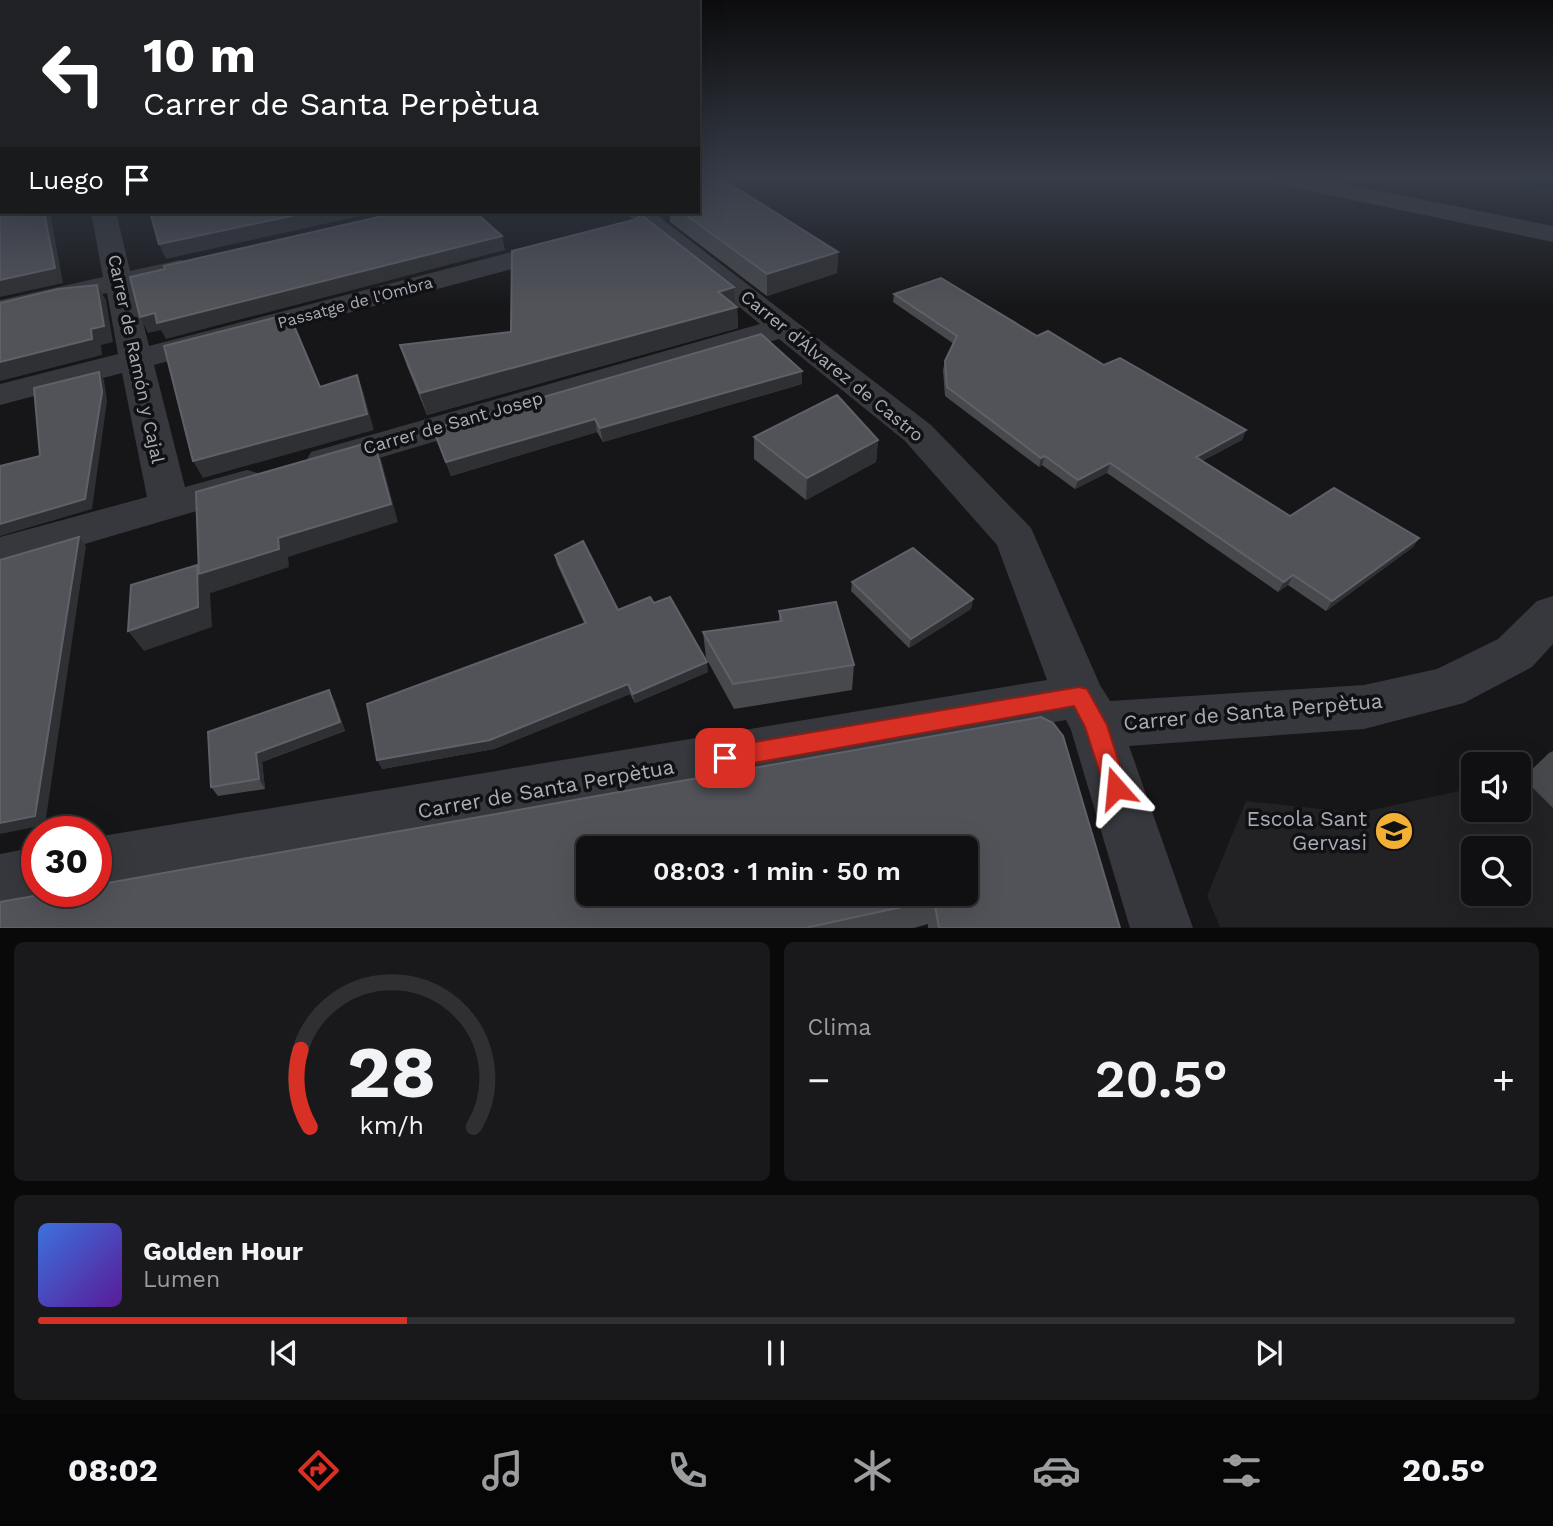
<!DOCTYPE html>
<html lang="es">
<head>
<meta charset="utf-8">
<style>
	body { margin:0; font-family:"Work Sans",sans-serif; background:#19191b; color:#f1f3f6; height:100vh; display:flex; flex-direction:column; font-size:26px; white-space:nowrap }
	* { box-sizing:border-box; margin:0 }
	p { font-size:23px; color:#9c9d9f }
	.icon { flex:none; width:38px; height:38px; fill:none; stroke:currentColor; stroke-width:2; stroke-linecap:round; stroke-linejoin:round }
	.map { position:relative; height:928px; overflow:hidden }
	.drawer { display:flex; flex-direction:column; gap:14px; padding:14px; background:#09090a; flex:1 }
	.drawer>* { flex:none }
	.guide { position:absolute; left:0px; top:0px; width:700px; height:214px; box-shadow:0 7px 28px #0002,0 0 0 2px #303032; background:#202124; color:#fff; overflow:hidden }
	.controls { position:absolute; left:1461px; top:752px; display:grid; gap:14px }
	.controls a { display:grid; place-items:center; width:70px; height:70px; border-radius:10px; background:#101012; box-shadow:0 7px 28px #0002,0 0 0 2px #303032; font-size:35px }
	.speed { position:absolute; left:21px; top:816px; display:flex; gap:14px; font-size:35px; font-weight:700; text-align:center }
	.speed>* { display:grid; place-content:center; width:91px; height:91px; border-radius:50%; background:#101012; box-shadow:0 7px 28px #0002,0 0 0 2px #303032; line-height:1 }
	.speed .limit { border:10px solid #d22; background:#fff; color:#111 }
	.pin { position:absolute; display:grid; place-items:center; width:60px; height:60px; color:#fff; margin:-30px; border-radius:14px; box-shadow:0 4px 10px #0006 }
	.me { position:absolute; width:77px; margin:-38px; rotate:342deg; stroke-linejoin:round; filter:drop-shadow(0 0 5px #0008) }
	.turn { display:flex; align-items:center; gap:24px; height:147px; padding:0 28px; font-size:32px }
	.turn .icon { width:91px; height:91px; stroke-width:2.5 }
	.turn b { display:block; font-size:49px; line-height:60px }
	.then { display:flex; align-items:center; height:66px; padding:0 28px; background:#0003; gap:14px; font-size:26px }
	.big { font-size:52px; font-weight:600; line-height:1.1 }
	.drawer .card { flex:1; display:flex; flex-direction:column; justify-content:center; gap:10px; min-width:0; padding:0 24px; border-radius:10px; background:#19191b }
	.drawer .dial { align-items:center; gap:0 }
	.dial svg { height:182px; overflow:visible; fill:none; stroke:#303032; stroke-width:7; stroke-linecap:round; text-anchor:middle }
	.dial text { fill:#f1f3f6; stroke:none }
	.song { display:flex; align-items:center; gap:21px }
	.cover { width:84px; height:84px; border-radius:10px; background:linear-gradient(135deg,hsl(220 70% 55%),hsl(270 70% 35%)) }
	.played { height:7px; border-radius:4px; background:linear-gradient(90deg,#d93025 25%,#303032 25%) }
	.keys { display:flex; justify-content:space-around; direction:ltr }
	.heat { display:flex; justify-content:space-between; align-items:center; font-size:38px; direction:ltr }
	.drawer .tiles { flex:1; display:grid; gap:14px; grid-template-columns:1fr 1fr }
	.card:last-child { grid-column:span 2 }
	.trip { position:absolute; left:576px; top:836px; width:402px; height:70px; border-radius:10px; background:#101012; box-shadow:0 7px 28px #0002,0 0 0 2px #303032; font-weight:600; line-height:70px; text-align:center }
	.dock { display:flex; height:112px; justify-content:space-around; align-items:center; background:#060607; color:#9c9d9f }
	.dock .icon { width:49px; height:49px }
	.dock .on { color:#d93025 }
	.dock b { font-size:32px; color:#f1f3f6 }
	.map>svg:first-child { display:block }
</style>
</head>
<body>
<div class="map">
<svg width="1553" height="928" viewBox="0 0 1553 928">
	<rect width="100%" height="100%" fill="#161618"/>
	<path fill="#222225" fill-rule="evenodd" d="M1553,766V927H1220L1207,896L1246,801L1358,813L1473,788L1474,810H1519V778ZM1474,849H1519V894H1474Z"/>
	<polygon fill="#1e261f" points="1451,177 1553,177 1553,196"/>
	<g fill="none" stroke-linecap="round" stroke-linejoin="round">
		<g fill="#37383d" fill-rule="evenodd">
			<polygon points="1264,177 1311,177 1553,226 1553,242 1276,184 1268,182"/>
			<polygon points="91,212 116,212 130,271 180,260 190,262 194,268 190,274 134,287 149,346 562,239 572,241 575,247 572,253 154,365 185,487 247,470 261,474 267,483 261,492 0,569 0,537 147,497 122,373 0,405 0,384 118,354 107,293 0,318 0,300 103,277"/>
			<polygon points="624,212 653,212 931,425 1031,528 1100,685 1110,701 1364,685 1437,669 1498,639 1537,601 1553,596 1553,644 1532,667 1464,703 1364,729 1129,746 1193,928 1130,928 1071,730 1066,720 96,897 81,891 96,891 96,837 1047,680 997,545 905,441 779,339 339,470 325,473 311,470 306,461 311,452 760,324"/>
			<polygon points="37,847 37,891 62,891 58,898 37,907 0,914 0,854"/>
		</g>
	</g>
	<g fill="#47494d">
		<polygon points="670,212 698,212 838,252 837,273 767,296 670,222"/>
		<polygon points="894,294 1037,336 1104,365 1246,430 1242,440 1202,461 1290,516 1419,538 1413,547 1326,611 1288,585 1278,592 1107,473 1075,489 1042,465 1039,467 945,396 943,370 945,361 954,344 893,302"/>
		<polygon points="734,305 737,307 738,328 427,415 407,366 400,345"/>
		<polygon points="802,384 603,442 597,432 451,476 433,429"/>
		<polygon points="754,437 878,440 876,462 806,500 754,459"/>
		<polygon points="555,555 618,610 708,672 635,703 630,694 494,749 382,769 584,623 557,564"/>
		<polygon points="852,582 973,599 971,609 909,648 851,591"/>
		<polygon points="779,611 854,665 852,690 734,709 706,658 703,632 779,621"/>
		<polygon points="334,700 345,731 262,762 265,789 218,796 211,787"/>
		<polygon points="1041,717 1120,928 928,928 928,924 914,928 0,928"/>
		<polygon points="1553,751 1553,808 1523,778 1549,753"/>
	</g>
	<g fill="#2f3033">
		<polygon points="44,212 50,212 63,283 0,297 0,280"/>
		<polygon points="310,212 378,212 166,259 159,244"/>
		<polygon points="502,236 505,250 166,339 161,330 148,333 140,317"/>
		<polygon points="838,252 837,273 767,296 767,274"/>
		<polygon points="97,285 106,300 113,342 101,345 102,355 0,381 0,362 91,329"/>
		<polygon points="734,287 735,307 718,292"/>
		<polygon points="737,307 738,328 427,415 420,393"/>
		<polygon points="802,371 802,384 603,442 600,428"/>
		<polygon points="99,372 104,380 107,401 92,509 0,536 0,524"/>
		<polygon points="357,375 363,391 374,430 203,478 193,461"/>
		<polygon points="595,419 597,432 451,476 446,462"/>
		<polygon points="1246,430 1242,440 1192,466 1196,457"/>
		<polygon points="878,440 876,462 806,500 807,478"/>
		<polygon points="374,441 381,459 398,522 288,557 289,567 211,593 210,592 212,627 144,651 128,631 197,565 203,573 278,538"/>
		<polygon points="1045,456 1042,465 1039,467 1041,458"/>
		<polygon points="1110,463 1107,473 1075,489 1078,480"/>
		<polygon points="79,537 86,546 45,825 0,834 0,823"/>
		<polygon points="1419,538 1413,547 1326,611 1332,601"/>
		<polygon points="1293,575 1288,585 1278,592 1284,582"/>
		<polygon points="973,599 971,609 909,648 911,639"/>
		<polygon points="707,662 708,672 635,703 633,694"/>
		<polygon points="628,684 630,694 494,749 382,769 377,760"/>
		<polygon points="329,690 334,700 345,731 262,762 265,789 259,779 256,753"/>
	</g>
	<g fill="#525359" stroke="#5f6168" stroke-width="2" fill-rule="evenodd">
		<polygon points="698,177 719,177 838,252 767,274 682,212 698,212"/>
		<polygon points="2,199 2,212 44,212 55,268 0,280 0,200"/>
		<polygon points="150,212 310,212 159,244"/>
		<polygon points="400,212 475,212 502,236 157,323 155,313 140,317 130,277 165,269 164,266"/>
		<polygon points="640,214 734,287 718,292 737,307 420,393 400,345 511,332 512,251 637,219"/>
		<polygon points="941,278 1037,336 1048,331 1104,365 1120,358 1246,430 1196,457 1290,516 1334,488 1419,538 1332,601 1293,575 1284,582 1110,463 1078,480 1045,456 1041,458 947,387 945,361 957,336 894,294"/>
		<polygon points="97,285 104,326 91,329 92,339 0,362 0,303 58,289"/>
		<polygon points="289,314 320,387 357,375 367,414 193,461 164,346"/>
		<polygon points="761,334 802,371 600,428 595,419 446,462 433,429"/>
		<polygon points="99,372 102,392 85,499 0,524 0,466 40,456 34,388"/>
		<polygon points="837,395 878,440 807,478 754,437"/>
		<polygon points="374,441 391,504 278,538 279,549 199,574 196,492"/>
		<polygon points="79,537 35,816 0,823 0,560"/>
		<polygon points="583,541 618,610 650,597 654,603 670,597 707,662 633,694 628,684 490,740 377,760 367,704 586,623 555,555"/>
		<polygon points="913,548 973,599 911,639 852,582"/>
		<polygon points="197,565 198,607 128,631 131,585"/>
		<polygon points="836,602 854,665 733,684 703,632 782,621 779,611"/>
		<polygon points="329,690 340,722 256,753 259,779 211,787 208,732"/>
		<path d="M1041,717L1053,723L1063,736L1120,928H939L934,900L805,928H0V902L62,891H96V885ZM588,849H966V894H588Z"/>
	</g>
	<linearGradient id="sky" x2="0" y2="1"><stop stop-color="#0c0c0d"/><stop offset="0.58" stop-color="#363c48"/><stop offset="1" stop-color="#363c48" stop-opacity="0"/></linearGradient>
	<rect width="1553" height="307" fill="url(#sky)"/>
	<polygon fill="#d93025" stroke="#8d1f18" stroke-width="2" points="1079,687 1087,689 1107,725 1127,788 1124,795 1116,798 1107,795 1085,727 1074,706 725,768 717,765 714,758 717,750 725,747"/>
	<defs>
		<g id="school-disc" transform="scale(2.0125)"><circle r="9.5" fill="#f2b134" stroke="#111113"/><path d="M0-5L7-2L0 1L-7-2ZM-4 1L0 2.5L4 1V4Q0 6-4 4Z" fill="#111"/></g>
	</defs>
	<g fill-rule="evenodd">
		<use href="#school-disc" x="1394" y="831"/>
	</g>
	<g text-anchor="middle" stroke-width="7" stroke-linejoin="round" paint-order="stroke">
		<g font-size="16" fill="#a8adb8" stroke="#111113">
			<text transform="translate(355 302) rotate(-15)" y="6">Passatge de l'Ombra</text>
		</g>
		<g font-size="18" fill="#a8adb8" stroke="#111113">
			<text transform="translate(136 359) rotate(78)" y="6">Carrer de Ramón y Cajal</text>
			<text transform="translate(832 366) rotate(39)" y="6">Carrer d'Álvarez de Castro</text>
			<text transform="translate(453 423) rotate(-16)" y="6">Carrer de Sant Josep</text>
		</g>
		<g font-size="21" fill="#a8adb8" stroke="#111113">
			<text transform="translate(1253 712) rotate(-5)" y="7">Carrer de Santa Perpètua</text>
			<text transform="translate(546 789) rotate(-10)" y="7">Carrer de Santa Perpètua</text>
		</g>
		<g font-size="21" fill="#a8adb8" stroke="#111113" text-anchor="end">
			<text x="1367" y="826">Escola Sant<tspan x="1367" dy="24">Gervasi</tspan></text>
		</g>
	</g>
</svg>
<div class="controls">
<a><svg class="icon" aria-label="sound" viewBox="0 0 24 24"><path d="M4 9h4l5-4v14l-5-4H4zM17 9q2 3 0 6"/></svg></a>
<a><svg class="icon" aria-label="search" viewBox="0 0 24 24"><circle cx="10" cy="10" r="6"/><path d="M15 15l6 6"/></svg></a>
</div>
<div class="speed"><div class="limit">30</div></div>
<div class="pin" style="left:725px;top:758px;background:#d93025"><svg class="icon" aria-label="arrive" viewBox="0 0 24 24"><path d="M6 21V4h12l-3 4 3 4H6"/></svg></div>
<svg class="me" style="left:1116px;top:788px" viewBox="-20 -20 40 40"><path d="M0-17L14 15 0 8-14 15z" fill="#d93025" stroke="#fff" stroke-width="4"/></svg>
<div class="trip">08:03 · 1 min · 50 m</div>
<div class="guide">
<div class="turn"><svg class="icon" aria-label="left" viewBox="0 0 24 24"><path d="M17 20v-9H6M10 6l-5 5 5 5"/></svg><div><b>10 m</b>Carrer de Santa Perpètua</div></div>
<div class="then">Luego<svg class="icon" aria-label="arrive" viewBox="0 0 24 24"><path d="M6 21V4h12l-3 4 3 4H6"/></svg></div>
</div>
</div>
<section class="drawer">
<div class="tiles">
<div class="card dial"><svg viewBox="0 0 100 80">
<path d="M14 69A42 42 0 1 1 86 69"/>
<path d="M14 69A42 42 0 0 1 10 35" stroke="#d93025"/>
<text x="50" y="56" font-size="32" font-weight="700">28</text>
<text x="50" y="72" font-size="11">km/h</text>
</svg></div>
<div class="card"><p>Clima</p>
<div class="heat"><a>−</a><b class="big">20.5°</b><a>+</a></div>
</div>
<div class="card">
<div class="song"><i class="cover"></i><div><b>Golden Hour</b><p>Lumen</p></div></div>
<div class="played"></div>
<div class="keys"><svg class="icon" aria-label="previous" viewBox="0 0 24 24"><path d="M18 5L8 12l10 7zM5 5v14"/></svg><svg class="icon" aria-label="pause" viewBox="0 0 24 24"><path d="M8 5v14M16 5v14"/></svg><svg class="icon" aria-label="next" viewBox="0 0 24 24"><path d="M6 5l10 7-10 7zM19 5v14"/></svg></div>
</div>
</div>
</section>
<nav class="dock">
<b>08:02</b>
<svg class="icon on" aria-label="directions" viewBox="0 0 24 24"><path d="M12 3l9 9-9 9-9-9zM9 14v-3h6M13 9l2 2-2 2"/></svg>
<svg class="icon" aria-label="music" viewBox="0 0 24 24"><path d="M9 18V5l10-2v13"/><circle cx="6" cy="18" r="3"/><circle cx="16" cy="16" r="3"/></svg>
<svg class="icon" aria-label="phone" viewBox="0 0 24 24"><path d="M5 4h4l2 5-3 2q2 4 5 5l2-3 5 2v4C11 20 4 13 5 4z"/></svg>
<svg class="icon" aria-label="climate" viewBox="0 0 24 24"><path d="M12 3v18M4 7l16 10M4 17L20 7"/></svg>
<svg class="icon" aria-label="car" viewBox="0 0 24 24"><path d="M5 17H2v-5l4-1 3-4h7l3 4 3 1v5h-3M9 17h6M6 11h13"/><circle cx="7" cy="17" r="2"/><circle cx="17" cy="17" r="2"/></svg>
<svg class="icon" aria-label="filters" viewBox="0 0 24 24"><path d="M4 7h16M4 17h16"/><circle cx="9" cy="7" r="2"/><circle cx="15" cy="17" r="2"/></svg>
<b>20.5°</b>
</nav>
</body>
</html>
